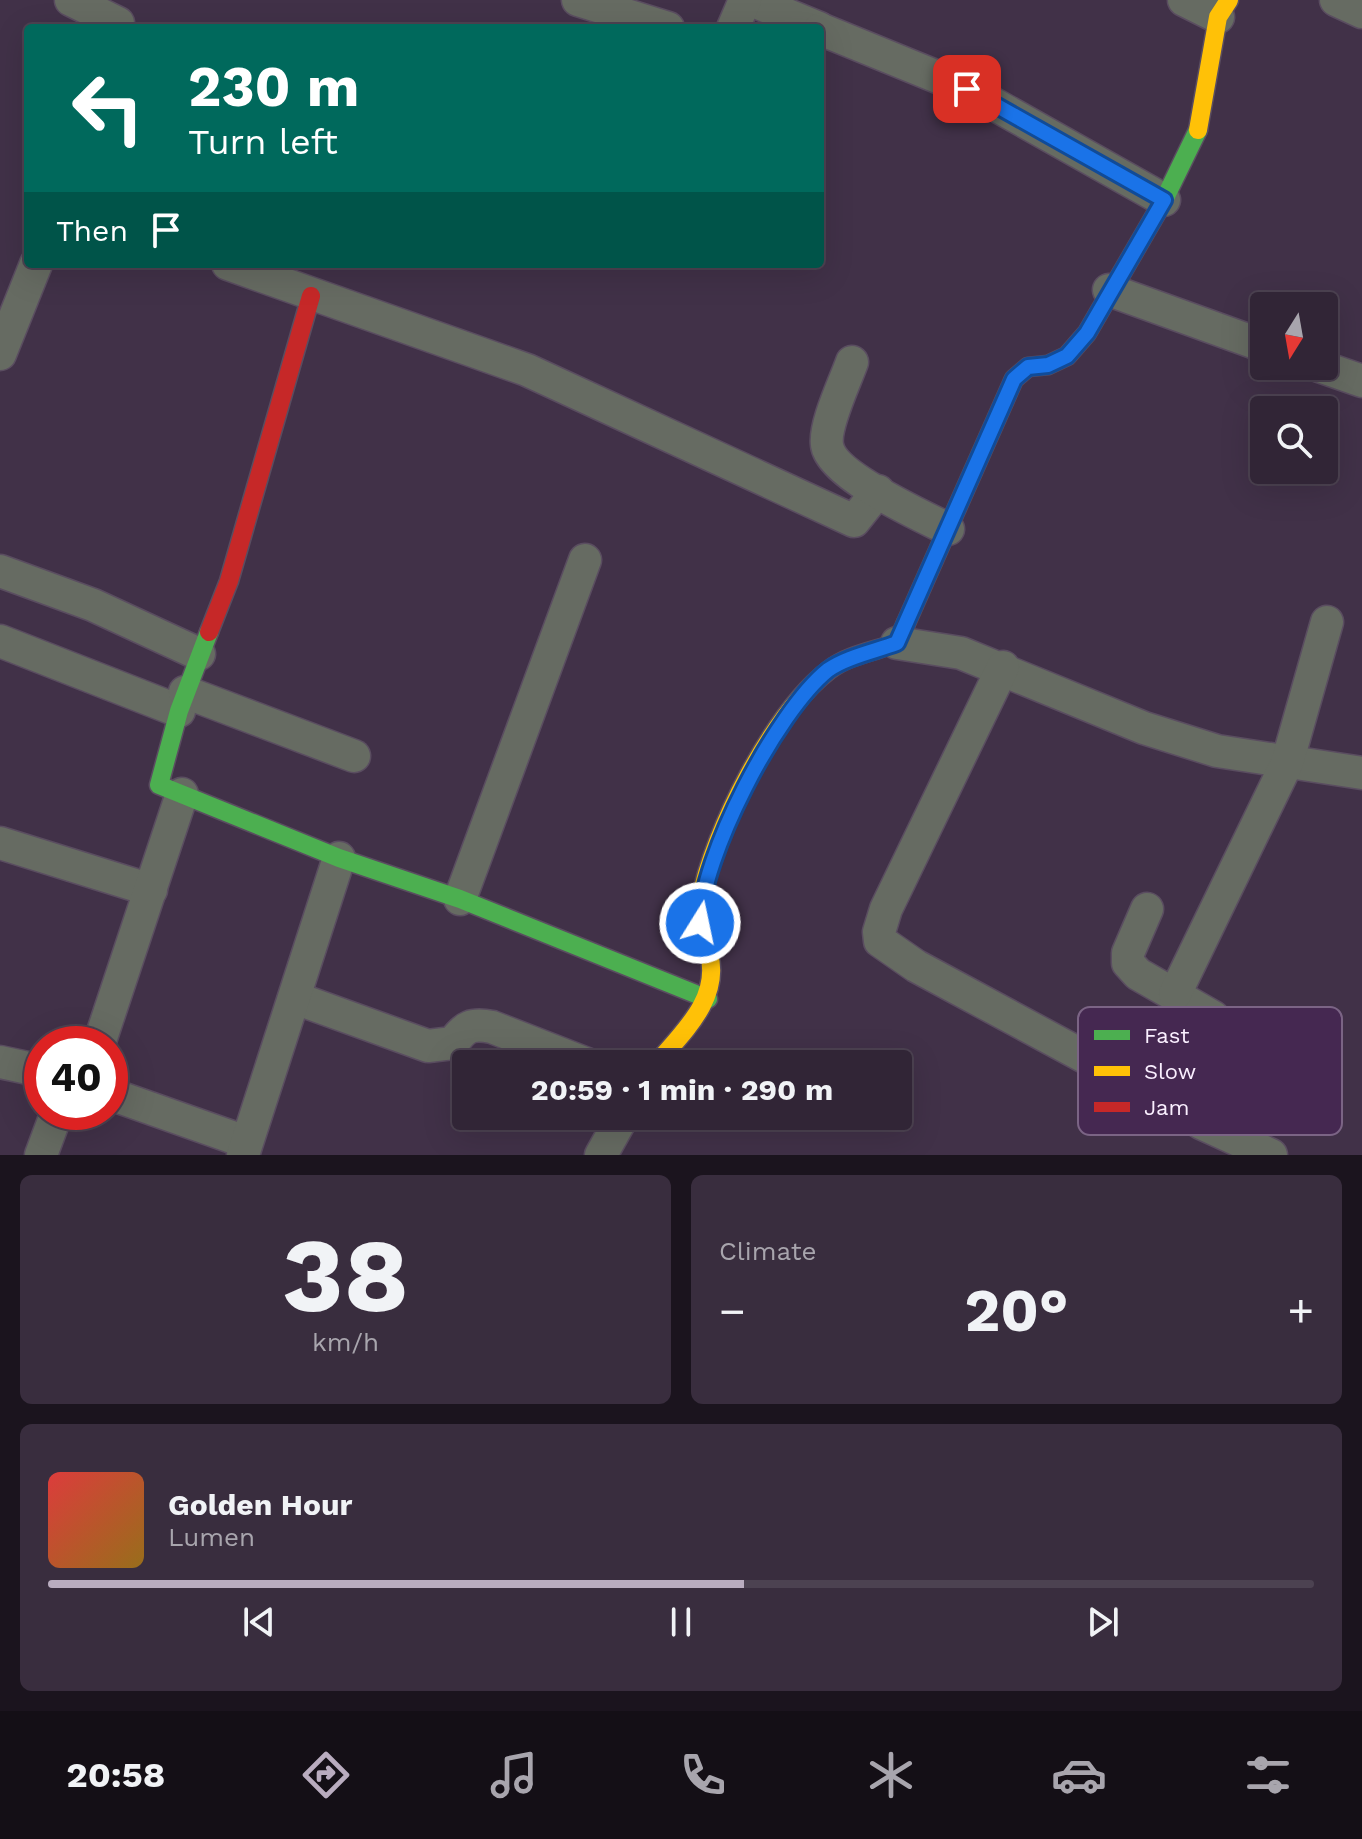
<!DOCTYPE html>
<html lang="en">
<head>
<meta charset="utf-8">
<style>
	body { margin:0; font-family:"Work Sans",sans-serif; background:#392d3e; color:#f1f3f6; height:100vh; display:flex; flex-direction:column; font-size:30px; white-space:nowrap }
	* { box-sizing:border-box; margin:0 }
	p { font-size:26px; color:#a8a5ad }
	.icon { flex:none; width:44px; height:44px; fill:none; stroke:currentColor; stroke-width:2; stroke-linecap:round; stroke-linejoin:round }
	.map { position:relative; height:1155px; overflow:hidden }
	.side { display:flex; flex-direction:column; gap:20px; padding:20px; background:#1b141e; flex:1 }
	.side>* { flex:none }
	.guide { position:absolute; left:24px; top:24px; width:800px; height:244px; border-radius:8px; box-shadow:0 8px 32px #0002,0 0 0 2px #4c4251; background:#00695c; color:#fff; overflow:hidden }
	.needle { width:52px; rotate:191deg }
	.buttons { position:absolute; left:1250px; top:292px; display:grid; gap:16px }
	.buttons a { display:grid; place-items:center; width:88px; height:88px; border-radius:8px; background:#312536; box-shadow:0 8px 32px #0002,0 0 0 2px #4c4251; font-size:40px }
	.speed { position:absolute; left:24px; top:1026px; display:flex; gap:16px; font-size:40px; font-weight:700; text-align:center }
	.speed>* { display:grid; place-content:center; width:104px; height:104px; border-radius:50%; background:#312536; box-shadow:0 8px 32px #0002,0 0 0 2px #4c4251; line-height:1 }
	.speed .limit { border:12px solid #d22; background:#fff; color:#111 }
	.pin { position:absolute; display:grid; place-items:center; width:68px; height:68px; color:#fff; margin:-34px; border-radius:16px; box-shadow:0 4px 12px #0006 }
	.me { position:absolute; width:88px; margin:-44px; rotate:10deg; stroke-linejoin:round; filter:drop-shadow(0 0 6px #0008) }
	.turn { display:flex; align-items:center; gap:28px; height:168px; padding:0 32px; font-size:36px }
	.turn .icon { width:104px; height:104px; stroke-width:2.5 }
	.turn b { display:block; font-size:56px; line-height:68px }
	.then { display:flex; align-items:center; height:76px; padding:0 32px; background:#0003; gap:16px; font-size:30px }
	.big { font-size:60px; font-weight:700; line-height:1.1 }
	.side .widget { flex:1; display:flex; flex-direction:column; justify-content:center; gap:12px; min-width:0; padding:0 28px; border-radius:12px; background:#392d3e }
	.side .dial { align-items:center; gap:0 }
	.dial b { font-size:104px; line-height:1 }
	.song { display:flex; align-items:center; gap:24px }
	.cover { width:96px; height:96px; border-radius:12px; background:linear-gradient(135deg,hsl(0 70% 55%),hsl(40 70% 35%)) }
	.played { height:8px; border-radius:4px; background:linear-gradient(90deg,#b9acbf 55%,#4c4251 55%) }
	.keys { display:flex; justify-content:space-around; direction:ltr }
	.heat { display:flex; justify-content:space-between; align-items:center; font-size:44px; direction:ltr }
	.side .tiles { flex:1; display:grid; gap:20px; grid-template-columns:1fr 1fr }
	.widget:last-child { grid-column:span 2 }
	.trip { position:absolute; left:452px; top:1050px; width:460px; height:80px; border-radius:8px; background:#312536; box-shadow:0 8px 32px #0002,0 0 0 2px #4c4251; font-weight:700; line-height:80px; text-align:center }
	.menu { display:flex; height:128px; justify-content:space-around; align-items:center; background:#140f16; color:#a8a5ad }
	.menu .icon { width:56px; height:56px }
	.menu .selected { color:#b9acbf }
	.menu b { font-size:36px; color:#f1f3f6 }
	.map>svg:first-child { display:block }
</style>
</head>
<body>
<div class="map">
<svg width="1362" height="1155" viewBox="0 0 1362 1155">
	<rect width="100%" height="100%" fill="#413148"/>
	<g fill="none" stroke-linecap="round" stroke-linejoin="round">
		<g stroke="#5a4d60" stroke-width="35">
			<g id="street">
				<polyline points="71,0 118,23"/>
				<polyline points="578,0 668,28"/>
				<polyline points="751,0 819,28"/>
				<polyline points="1184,0 1218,17"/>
				<polyline points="1336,0 1362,12"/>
				<polyline points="733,28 745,0"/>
				<polyline points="820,29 967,89 1164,200"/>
				<polyline points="228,264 527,370 854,521 878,491"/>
				<polyline points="1109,290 1264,346"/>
				<polyline points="0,354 36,264"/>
				<path d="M852,362C845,382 824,425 827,445C831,475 922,516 948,529"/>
				<polyline points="1319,366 1362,381"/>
				<polyline points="0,571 93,605 199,654"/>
				<polyline points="0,641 179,711"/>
				<polyline points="897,643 961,653 1144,728 1217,751 1362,773"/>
				<polyline points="1003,667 886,909 879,932 880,941 916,966 1189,1113 1201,1123 1271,1155"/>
				<polyline points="185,692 354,756"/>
				<polyline points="0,843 151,890"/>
				<polyline points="460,899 585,560"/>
				<path d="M1147,909L1128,953V963L1138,974L1213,1017C1225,1047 1200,1085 1189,1113"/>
				<polyline points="1175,994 1287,763 1327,622"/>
				<path d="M295,998L428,1046L453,1043C465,1026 472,1023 492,1027L587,1064"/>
				<polyline points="99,1044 182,794"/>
				<polyline points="0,1062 42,1071"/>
				<polyline points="110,1094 246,1142"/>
				<polyline points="41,1155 57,1112"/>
				<polyline points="243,1155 339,858"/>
				<polyline points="601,1155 623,1116"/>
			</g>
		</g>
		<g stroke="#5a4d60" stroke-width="21">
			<g id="fast">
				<polyline points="906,623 1014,379 1028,367 1048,365 1067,356 1087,333 1164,200 1198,130"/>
				<polyline points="209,632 179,711 159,785 339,858 460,899 708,999"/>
			</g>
		</g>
		<g stroke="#5a4d60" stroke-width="21">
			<g id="slow">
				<polyline points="1198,130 1218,17 1229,0"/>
				<path d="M656,1064C682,1033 721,999 709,954C705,937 697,920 700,901C714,831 772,714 829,670C848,655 875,651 897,643L906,623"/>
			</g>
		</g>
		<g stroke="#5a4d60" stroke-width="21">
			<polyline id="jam" points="209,632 229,581 311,296"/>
		</g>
		<use href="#street" stroke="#666b62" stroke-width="32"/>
		<use href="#fast" stroke="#4caf50" stroke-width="18"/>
		<use href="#slow" stroke="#ffc107" stroke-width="18"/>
		<use href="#jam" stroke="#c62828" stroke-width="18"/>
	</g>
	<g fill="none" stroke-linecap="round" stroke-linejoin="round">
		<g stroke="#114b97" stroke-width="20">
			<path id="route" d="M700,923C701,857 776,712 828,670C846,657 876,651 897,643L1014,379L1028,367L1048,365L1067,356L1087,333L1164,200L967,89"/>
		</g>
		<use href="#route" stroke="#1a73e8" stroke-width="14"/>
	</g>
	<rect x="1078" y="1007" width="264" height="128" rx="12" fill="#452851" stroke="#7b6485" stroke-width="2"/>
	<rect x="1094" y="1030" width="36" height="10" fill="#4caf50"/>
	<rect x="1094" y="1066" width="36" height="10" fill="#ffc107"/>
	<rect x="1094" y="1102" width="36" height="10" fill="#c62828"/>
	<g font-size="22" fill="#faefff">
		<text x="1144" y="1043">Fast</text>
		<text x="1144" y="1079">Slow</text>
		<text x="1144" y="1115">Jam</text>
	</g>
</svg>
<div class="buttons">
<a><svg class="needle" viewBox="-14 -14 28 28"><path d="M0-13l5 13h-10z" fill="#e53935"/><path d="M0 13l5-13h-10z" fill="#a8a5ad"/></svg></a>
<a><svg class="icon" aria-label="search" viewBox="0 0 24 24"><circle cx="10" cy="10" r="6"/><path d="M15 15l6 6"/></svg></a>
</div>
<div class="speed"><div class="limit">40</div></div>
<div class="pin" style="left:967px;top:89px;background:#d93025"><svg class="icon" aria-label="arrive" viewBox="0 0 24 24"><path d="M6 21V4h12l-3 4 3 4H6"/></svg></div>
<svg class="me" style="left:700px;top:923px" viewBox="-20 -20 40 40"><circle r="17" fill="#1a73e8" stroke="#fff" stroke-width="3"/><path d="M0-11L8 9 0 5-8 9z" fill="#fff"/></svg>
<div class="trip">20:59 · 1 min · 290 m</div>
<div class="guide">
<div class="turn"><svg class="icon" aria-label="left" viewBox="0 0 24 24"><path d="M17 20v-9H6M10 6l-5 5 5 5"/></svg><div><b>230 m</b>Turn left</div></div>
<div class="then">Then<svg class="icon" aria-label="arrive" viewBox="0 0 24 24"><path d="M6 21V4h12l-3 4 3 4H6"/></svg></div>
</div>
</div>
<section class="side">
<div class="tiles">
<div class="widget dial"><b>38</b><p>km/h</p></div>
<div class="widget"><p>Climate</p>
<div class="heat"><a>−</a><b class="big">20°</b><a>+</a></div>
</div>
<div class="widget">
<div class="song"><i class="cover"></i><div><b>Golden Hour</b><p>Lumen</p></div></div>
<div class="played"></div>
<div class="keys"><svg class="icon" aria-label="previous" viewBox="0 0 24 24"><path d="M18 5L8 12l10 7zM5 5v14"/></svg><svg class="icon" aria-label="pause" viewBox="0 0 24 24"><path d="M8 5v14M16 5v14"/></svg><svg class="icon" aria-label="next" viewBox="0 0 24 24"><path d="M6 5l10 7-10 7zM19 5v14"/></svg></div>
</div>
</div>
</section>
<nav class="menu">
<b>20:58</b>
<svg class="icon selected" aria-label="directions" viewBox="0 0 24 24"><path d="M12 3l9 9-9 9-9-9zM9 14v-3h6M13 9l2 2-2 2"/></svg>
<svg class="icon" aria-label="music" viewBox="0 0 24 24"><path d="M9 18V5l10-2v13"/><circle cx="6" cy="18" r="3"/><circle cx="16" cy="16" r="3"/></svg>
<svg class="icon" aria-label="phone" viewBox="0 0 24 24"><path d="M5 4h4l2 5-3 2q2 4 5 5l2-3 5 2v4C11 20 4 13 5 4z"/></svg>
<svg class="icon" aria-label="climate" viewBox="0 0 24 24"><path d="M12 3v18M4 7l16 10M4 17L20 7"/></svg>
<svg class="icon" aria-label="car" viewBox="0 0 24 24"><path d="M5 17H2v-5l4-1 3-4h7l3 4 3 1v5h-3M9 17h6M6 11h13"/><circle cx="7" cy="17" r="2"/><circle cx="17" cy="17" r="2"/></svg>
<svg class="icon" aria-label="filters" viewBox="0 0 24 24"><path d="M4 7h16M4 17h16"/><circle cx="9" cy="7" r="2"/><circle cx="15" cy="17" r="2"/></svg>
</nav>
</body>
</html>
